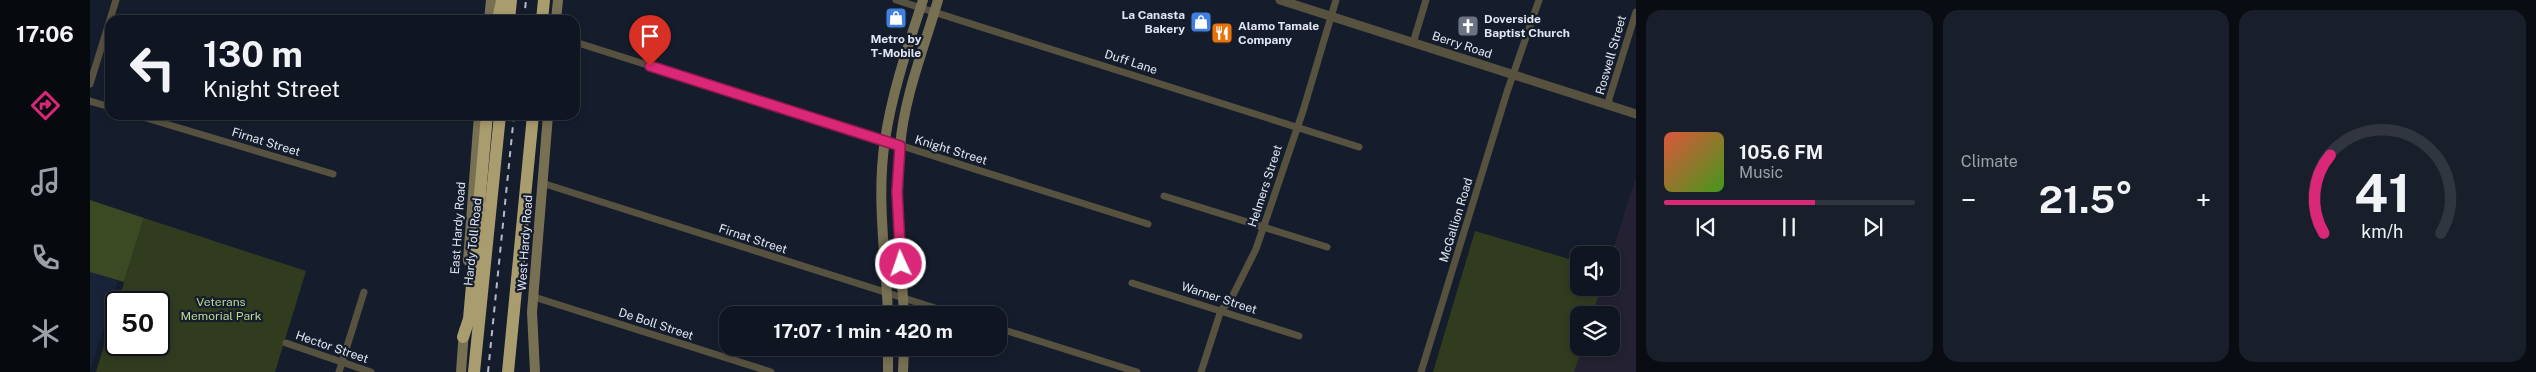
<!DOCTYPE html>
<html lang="en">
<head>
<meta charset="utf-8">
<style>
	body { margin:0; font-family:"Public Sans",sans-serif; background:#191f2a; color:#f1f3f6; height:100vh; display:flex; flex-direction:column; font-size:19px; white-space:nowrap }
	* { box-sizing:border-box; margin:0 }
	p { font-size:16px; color:#9c9fa5 }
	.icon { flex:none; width:28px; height:28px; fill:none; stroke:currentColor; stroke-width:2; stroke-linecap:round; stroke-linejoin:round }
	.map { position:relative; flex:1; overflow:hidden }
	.drawer { display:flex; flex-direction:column; gap:10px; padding:10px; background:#090c12; width:900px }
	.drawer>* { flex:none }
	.top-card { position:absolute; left:15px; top:15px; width:475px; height:105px; border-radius:15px; box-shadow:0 2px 8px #0003,0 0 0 1px #30353f; background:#101621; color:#f1f3f6; overflow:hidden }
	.controls { position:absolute; left:1480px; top:246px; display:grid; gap:10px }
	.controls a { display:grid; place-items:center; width:50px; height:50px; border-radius:10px; background:#101621; box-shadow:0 2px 8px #0003,0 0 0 1px #30353f; font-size:25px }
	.speed { position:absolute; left:15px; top:291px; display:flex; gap:10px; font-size:25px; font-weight:700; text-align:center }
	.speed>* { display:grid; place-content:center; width:65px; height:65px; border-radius:50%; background:#101621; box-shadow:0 2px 8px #0003,0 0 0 1px #30353f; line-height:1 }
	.speed .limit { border:2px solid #111; border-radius:8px; background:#fff; color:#111 }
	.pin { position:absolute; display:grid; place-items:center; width:42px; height:42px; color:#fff; margin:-51px -21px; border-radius:50% 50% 50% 0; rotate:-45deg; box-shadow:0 0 5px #0007 }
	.pin .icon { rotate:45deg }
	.me { position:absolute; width:55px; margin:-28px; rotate:357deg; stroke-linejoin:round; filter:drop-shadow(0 0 4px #0008) }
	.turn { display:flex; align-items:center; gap:18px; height:105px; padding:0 15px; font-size:22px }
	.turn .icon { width:65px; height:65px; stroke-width:2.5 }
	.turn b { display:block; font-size:35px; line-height:42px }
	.big { font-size:38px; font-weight:700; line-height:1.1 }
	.drawer .tile { flex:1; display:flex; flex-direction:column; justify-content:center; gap:8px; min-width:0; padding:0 18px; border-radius:15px; background:#191f2a }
	.drawer .dial { align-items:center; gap:0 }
	.dial svg { height:130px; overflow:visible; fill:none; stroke:#30353f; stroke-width:7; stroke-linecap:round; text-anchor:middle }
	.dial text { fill:#f1f3f6; stroke:none }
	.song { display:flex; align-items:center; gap:15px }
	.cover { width:60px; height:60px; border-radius:8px; background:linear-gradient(135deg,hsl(10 70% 55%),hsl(100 70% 35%)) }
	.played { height:5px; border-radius:2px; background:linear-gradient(90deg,#db2777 60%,#30353f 60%) }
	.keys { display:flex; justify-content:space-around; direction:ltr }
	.heat { display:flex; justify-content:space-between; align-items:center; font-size:28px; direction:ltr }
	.drawer .tiles { flex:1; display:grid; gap:10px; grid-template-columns:repeat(3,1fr) }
	.trip { position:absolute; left:629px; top:306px; width:288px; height:50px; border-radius:15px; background:#101621; box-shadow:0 2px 8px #0003,0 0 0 1px #30353f; font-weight:700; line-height:50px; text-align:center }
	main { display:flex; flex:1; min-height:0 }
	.tab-bar { display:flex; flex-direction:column; width:90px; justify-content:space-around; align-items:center; background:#06090d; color:#9c9fa5 }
	.tab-bar .icon { width:35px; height:35px }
	.tab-bar .active { color:#db2777 }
	.tab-bar b { font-size:22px; color:#f1f3f6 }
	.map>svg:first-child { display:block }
</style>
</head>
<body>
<main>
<nav class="tab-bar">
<b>17:06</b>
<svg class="icon active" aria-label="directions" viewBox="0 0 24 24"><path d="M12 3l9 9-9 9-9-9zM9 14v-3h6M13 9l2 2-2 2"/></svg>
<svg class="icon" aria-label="music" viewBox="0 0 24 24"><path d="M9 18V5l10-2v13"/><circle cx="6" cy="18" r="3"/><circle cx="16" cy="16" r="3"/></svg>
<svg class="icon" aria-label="phone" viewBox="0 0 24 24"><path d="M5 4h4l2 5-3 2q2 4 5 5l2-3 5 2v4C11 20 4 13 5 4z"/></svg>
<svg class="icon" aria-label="climate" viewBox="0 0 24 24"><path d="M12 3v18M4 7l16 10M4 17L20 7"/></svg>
</nav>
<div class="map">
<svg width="1546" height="372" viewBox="0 0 1546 372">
	<rect width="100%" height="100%" fill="#151d2c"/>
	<polygon fill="#192338" points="0,272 28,281 0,371"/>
	<polygon fill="#242232" points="1546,177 1546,372 1484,372 1492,348 1521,348 1521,315 1502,315 1511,288 1521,288 1521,255"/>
	<g fill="#313c1f">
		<polygon points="54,218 216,271 185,372 6,372 26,307 26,345 69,345 69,302 28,302"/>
		<polygon points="1385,231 1489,262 1489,288 1511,288 1502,315 1489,315 1489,348 1492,348 1484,372 1343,372"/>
	</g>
	<polygon fill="#3b4a22" points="0,200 54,218 34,282 0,272"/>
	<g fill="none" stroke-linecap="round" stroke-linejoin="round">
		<g stroke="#575240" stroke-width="7">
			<polyline points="806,0 1269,147"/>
			<polyline points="485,42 1058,224"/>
			<polyline points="1323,43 1336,0"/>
			<polyline points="0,84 26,0"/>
			<polyline points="0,101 20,107"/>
			<polyline points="1519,105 1519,99 1546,12"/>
			<polyline points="46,115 243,174"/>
			<polyline points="452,183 867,315"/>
			<polyline points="1074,196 1237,247"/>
			<polyline points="1042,283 1209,336"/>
			<polyline points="444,297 681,372"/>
			<polyline points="908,328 1047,372"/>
			<polyline points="196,343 281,372"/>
			<polyline points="249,372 274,292"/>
			<polyline points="1111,372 1131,310 1140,301 1166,249 1213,111 1246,0"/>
			<polyline points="1331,372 1417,92 1449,0"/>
		</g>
		<polyline stroke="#575240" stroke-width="9" points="1190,0 1546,114"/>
		<g stroke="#787053" stroke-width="10">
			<polyline points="399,20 401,0"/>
			<polyline points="466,20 468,0"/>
			<polyline points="378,261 389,115"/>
			<path d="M798,315C796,257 786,198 795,140C802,92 818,46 833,0"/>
			<path d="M814,315C811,259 805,203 810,147C814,97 834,48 848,0"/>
			<polyline points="371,372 374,330"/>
			<polyline points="445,372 442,312 458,115"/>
			<polyline points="798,372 798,348"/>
			<polyline points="813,372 814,348"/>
		</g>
		<g stroke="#a99c6e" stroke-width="12">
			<polyline points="408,20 412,0"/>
			<polyline points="419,20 421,0"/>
			<polyline points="452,20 454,0"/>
			<polyline points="373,337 379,319 397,115"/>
			<polyline points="384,372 410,115"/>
			<polyline points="418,372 443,115"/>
		</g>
		<g stroke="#b6bbc8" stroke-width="2" stroke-dasharray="6 6" stroke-linecap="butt">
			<polyline points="434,20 436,0"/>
			<polyline points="398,372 424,115"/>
		</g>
	</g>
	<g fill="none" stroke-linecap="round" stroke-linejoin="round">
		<g stroke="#8e194d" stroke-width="12">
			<polyline id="route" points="560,66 810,146 807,192 811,264"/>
		</g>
		<use href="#route" stroke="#db2777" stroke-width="9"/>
	</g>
	<defs>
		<g id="shop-square" transform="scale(1.125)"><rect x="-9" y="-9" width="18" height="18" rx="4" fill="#3f7fe0" stroke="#151d2c"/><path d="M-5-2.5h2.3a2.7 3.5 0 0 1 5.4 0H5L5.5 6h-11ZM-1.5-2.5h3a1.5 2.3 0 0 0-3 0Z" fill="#fff"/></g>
		<g id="church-square" transform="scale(1.125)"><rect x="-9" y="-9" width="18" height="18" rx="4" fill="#6b7280" stroke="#151d2c"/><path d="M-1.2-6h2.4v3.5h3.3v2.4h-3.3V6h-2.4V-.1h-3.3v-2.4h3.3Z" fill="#fff"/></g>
		<g id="restaurant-square" transform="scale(1.125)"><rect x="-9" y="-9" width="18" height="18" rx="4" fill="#e8710a" stroke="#151d2c"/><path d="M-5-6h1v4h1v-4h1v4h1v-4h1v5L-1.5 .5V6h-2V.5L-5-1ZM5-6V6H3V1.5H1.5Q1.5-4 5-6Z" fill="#fff"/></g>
	</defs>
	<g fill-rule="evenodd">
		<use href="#shop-square" x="806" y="18"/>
		<use href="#shop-square" x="1111" y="22"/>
		<use href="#church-square" x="1378" y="26"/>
		<use href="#restaurant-square" x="1132" y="33"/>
	</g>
	<g text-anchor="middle" stroke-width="4.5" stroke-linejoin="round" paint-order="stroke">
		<g font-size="12" font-weight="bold" fill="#e1e6f2" stroke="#151d2c" text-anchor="start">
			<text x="1095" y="19" text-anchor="end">La Canasta<tspan x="1095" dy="14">Bakery</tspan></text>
			<text x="1394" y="23">Doverside<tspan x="1394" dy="14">Baptist Church</tspan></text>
			<text x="1148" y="30">Alamo Tamale<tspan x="1148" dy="14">Company</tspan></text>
			<text x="806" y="43" text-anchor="middle">Metro by<tspan x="806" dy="14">T-Mobile</tspan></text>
		</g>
		<g font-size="12" fill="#e1e6f2" stroke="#151d2c">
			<text transform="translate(1372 45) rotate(18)" y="4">Berry Road</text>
			<text transform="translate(1521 55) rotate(-74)" y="4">Roswell Street</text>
			<text transform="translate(1041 62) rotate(18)" y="4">Duff Lane</text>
			<text transform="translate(176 142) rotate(17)" y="4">Firnat Street</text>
			<text transform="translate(861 150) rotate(17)" y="4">Knight Street</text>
			<text transform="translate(1175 186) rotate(-72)" y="4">Helmers Street</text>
			<text transform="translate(1366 220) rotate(-73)" y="4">McGallion Road</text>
			<text transform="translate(368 228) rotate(-86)" y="4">East Hardy Road</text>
			<text transform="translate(663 239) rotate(18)" y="4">Firnat Street</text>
			<text transform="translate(383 242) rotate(-84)" y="4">Hardy Toll Road</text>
			<text transform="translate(435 243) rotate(-86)" y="4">West Hardy Road</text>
			<text transform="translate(1129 298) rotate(18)" y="4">Warner Street</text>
			<text transform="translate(566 324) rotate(18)" y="4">De Boll Street</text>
			<text transform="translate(242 347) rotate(19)" y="4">Hector Street</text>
		</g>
		<g font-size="12" fill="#bcd793" stroke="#151d2c">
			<text x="131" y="306">Veterans<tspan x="131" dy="14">Memorial Park</tspan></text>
		</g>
	</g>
</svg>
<div class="controls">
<a><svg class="icon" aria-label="sound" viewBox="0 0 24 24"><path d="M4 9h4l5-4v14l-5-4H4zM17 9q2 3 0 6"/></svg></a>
<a><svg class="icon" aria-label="layers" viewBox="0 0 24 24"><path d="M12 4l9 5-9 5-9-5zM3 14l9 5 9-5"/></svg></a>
</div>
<div class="speed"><div class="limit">50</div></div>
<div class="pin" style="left:560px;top:66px;background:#d93025"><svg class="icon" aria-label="arrive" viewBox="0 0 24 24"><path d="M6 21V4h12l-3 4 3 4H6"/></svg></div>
<svg class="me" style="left:811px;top:264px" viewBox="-20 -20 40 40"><circle r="17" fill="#db2777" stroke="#fff" stroke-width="3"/><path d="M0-11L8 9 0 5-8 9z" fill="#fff"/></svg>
<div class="trip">17:07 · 1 min · 420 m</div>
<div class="top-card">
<div class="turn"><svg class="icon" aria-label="left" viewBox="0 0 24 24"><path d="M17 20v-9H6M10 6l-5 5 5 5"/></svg><div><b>130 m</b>Knight Street</div></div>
</div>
</div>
<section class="drawer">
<div class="tiles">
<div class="tile">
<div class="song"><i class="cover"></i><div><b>105.6 FM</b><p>Music</p></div></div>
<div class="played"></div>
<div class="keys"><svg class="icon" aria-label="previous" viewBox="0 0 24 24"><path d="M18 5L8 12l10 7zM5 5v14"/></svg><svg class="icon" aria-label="pause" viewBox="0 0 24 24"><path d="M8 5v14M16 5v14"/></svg><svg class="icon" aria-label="next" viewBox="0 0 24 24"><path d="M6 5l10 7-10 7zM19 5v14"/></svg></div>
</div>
<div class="tile"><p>Climate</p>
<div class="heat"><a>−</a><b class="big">21.5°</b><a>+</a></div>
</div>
<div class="tile dial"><svg viewBox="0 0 100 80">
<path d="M14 69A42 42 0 1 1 86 69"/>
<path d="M14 69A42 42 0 0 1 18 21" stroke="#db2777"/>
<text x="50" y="56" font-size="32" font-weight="700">41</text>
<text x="50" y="72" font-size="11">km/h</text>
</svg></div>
</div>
</section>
</main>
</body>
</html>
